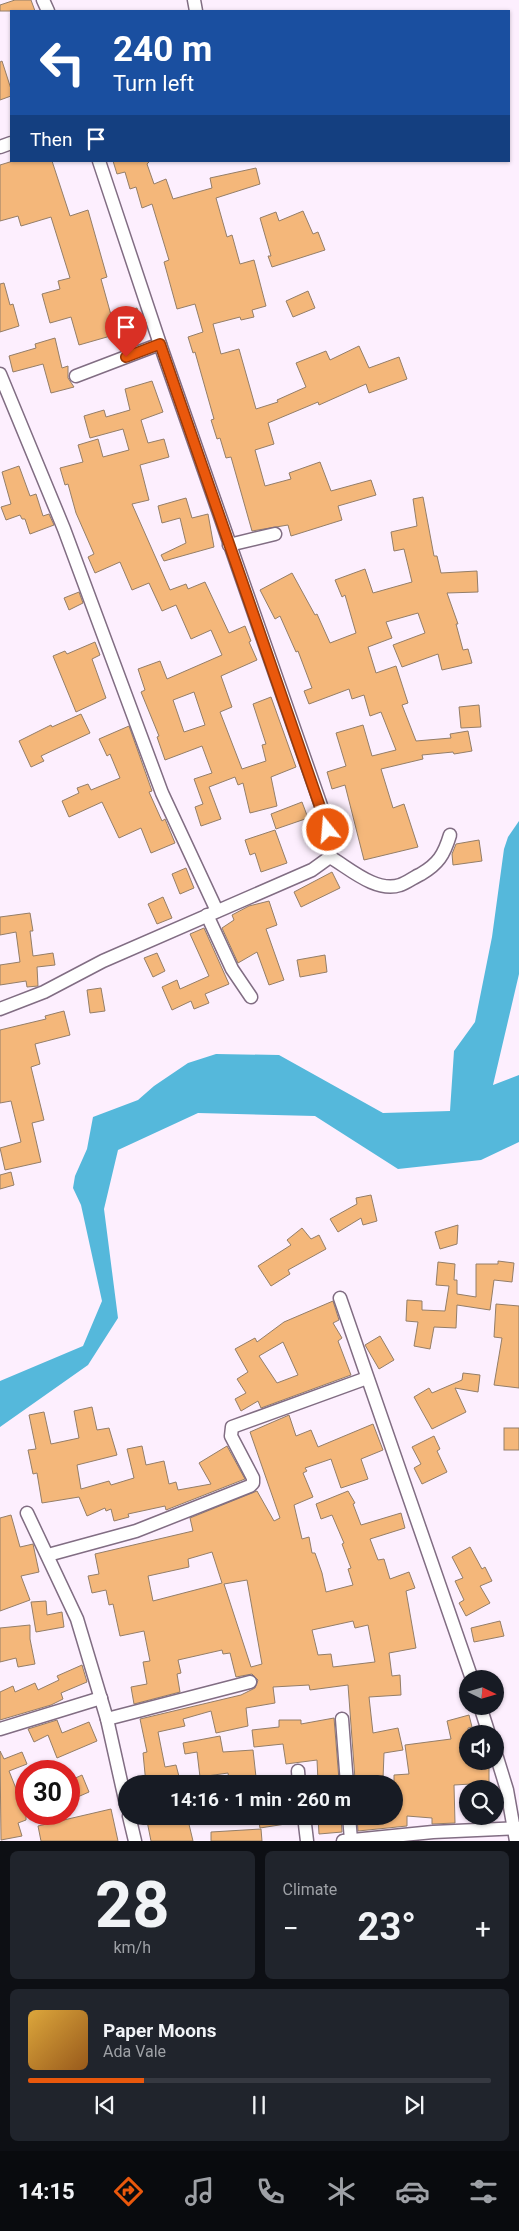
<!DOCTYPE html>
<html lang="en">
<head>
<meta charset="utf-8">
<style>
	body { margin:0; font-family:Roboto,sans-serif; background:#20242c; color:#f1f3f6; height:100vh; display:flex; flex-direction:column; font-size:19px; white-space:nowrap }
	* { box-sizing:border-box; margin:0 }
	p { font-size:16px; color:#9ea1a6 }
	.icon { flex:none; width:28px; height:28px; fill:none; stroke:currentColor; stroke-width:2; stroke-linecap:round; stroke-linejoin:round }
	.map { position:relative; height:1841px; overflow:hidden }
	.sheet { display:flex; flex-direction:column; gap:10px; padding:10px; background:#0d0f14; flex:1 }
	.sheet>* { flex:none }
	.top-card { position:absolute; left:10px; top:10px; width:500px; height:152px; border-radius:0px; box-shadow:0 1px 4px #0004; background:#1a4fa0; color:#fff; overflow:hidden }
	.needle { width:32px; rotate:95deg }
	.buttons { position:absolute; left:459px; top:1670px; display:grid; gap:10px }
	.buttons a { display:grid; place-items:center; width:45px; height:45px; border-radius:50%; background:#171b24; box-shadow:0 1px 4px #0004; font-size:25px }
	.speed { position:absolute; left:15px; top:1760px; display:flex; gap:10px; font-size:25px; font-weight:700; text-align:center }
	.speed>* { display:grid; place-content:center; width:65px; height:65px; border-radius:50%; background:#171b24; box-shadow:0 1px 4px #0004; line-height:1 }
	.speed .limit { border:8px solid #d22; background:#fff; color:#111 }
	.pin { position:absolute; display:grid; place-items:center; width:42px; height:42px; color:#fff; margin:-51px -21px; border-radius:50% 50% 50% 0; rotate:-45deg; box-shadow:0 0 5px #0007 }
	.pin .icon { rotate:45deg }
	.me { position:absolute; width:55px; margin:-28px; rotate:343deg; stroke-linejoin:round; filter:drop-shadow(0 0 4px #0008) }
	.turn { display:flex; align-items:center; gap:18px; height:105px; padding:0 20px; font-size:22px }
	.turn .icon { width:65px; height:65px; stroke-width:2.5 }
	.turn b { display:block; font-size:35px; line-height:42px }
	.then { display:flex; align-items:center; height:48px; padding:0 20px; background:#0003; gap:10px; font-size:19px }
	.big { font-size:38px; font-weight:700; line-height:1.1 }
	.sheet .tile { flex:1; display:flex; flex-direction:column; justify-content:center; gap:8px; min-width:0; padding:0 18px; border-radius:8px; background:#20242c }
	.sheet .dial { align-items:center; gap:0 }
	.dial b { font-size:65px; line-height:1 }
	.song { display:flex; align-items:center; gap:15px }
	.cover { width:60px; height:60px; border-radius:8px; background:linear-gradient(135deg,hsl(40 70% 55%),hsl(30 70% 35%)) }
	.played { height:5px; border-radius:2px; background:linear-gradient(90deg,#ea580c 25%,#363941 25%) }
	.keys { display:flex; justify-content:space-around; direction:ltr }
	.heat { display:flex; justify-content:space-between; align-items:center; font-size:28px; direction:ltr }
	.sheet .tiles { flex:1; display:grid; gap:10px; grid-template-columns:1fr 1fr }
	.tile:last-child { grid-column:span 2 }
	.trip { position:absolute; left:118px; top:1775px; width:285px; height:50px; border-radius:25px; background:#171b24; box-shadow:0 1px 4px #0004; font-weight:700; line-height:50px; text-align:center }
	.tab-bar { display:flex; height:80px; justify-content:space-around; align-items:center; background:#090b0e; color:#9ea1a6 }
	.tab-bar .icon { width:35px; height:35px }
	.tab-bar .selected { color:#ea580c }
	.tab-bar b { font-size:22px; color:#f1f3f6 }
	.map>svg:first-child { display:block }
</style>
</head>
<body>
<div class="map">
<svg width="519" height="1841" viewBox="0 0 519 1841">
	<rect width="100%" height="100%" fill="#fdeffe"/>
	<polygon fill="#55b8db" points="519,821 519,974 493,1085 519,1075 519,1142 481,1160 398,1169 315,1116 198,1113 118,1150 104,1209 118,1318 88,1365 0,1427 0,1381 83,1346 102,1301 81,1205 73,1188 75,1176 87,1149 93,1117 138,1100 154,1086 188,1063 216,1054 279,1055 383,1113 450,1111 454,1051 475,1022 492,937 504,849 508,837"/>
	<g fill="#f4b77a" stroke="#947e68" fill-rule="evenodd">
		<polygon points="15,0 31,0 35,11 0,11 0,5"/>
		<polygon points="2,61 11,89 11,96 0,100 0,62"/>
		<polygon points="13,161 52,161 70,216 88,210 107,277 101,279 111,315 137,308 142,327 79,345 71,317 50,323 42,294 60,289 58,281 70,278 51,217 21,226 18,216 0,221 0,165"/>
		<polygon points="113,161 150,161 147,164 154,184 166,179 173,199 212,188 210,178 256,168 260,184 216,198 227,237 232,235 240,264 254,260 266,306 252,310 254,317 241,320 240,317 213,324 221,354 239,349 256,409 278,402 277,400 306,387 296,363 326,351 330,360 359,346 369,368 399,357 407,379 369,393 366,384 319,405 318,402 268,423 274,444 255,450 265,486 291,479 289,473 320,462 331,491 371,480 376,495 338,506 342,520 291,536 288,525 252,531 231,457 226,458 220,438 217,439 211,420 214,419 195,352 193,353 188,337 203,332 195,304 177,309 164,262 169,260 152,204 142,208 136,187 130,189 125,172 117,174"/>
		<polygon points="303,211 313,234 318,232 325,250 272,267 268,256 271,256 260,218 276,212 279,221"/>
		<polygon points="4,283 10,305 13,304 19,326 0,332 0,284"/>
		<polygon points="308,291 315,308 293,317 286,301"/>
		<polygon points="55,338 62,368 68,366 68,378 74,387 51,393 43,364 13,372 9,356 36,348 35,344"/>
		<path d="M152,381L163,412L141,420L148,443L164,439L169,457L140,465L149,500L132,504L170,590L186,584L188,589L205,582L229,633L245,626L251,641L249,642L257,660L221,676L232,707L220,712L242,769L266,761L262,745L266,744L253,704L271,697L296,767L271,777L277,806L250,813L243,783L238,785L235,777L209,787L221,819L201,826L195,807L203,804L194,779L212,773L202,746L165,760L157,737L159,736L141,692L145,690L138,669L160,661L167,679L222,655L211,630L191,639L176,605L162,611L149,583L132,590L120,562L95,573L88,557L94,554L76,513L68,484L65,485L60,468L83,462L78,445L98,439L103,457L129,450L123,429L90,438L84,416L104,410L106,417L130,410L125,389ZM194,692L205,725L184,732L173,700Z"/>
		<polygon points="19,466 30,496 36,494 43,516 49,514 54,525 30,534 25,519 22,519 20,515 6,520 1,507 11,504 2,472"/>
		<polygon points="423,497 434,556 437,556 441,573 477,571 478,592 447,593 458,624 456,624 463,650 468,649 472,663 442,670 438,654 402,667 393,645 425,633 418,613 386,622 392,638 368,647 376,673 396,666 408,703 402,705 416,741 451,738 450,734 468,731 472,751 454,754 453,752 422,755 423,759 381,769 393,808 404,804 418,847 364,860 345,785 332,789 327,772 346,766 336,733 363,725 372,756 396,750 381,712 370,716 364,695 352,699 349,689 309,704 304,691 312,688 298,651 296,652 280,616 275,619 260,590 292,573 315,615 317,614 330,643 356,633 345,595 342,597 335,580 365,569 373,593 412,582 404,549 394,551 391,532 417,526 413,499"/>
		<polygon points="186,498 192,518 208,514 214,547 164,561 161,555 186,543 180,518 162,523 158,506"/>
		<polygon points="79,592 83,603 69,610 64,598"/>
		<polygon points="95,642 100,655 92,659 106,698 76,712 53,656 65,651 67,654"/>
		<polygon points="479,705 481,727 461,728 459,707"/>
		<polygon points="81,714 90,733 41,756 44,761 31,767 19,741 51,725 52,727"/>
		<polygon points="129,726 152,791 149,792 162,821 165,819 175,843 151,853 141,828 119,838 102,802 69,817 62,801 79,793 77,788 88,784 91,790 120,778 110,754 107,756 99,739"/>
		<polygon points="302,802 308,818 276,829 271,814"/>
		<polygon points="275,830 287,863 261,872 255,853 250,855 245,840"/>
		<polygon points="479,840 482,861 453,865 452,854 456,844"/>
		<polygon points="186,868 194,888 180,894 172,874"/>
		<polygon points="332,872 340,888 301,907 294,892"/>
		<polygon points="163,897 172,918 157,924 148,904"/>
		<polygon points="269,901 277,925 266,929 284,980 269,985 257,952 238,963 222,928 234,920 232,915 249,906"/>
		<polygon points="30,913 33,931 30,931 33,956 53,953 55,965 37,967 38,986 27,987 26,981 0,985 0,965 20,962 16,932 0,935 0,917"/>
		<polygon points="204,928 229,984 205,994 209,1003 194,1009 191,1001 172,1010 162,987 177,980 180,989 209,976 190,934"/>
		<polygon points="157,953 165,971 153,977 144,958"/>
		<polygon points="325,955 327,972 300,977 297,960"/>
		<polygon points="101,988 105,1011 90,1013 87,990"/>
		<polygon points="64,1011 70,1035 35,1044 40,1064 31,1067 44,1120 32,1123 41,1162 5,1170 0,1148 21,1142 11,1101 0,1103 0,1030 46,1019 45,1016"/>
		<polygon points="11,1172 14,1185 0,1189 0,1175"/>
		<polygon points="371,1195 377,1221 363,1225 361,1218 338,1232 330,1219 357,1204 356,1198"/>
		<polygon points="458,1225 457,1244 440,1249 435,1232"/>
		<polygon points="302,1228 311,1239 319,1235 326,1249 288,1270 290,1274 271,1286 258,1266 291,1245 287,1240"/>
		<polygon points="498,1261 514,1263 512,1282 494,1280 490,1310 457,1305 456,1328 434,1327 430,1349 414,1346 418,1322 406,1321 407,1300 422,1301 422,1310 445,1311 449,1286 436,1285 438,1262 455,1264 454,1280 457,1280 457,1294 476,1297 476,1264 498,1264"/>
		<path d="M333,1301L339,1320L333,1323L342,1338L338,1341L351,1375L261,1408L258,1401L241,1411L235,1399L246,1393L237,1379L248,1372L235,1349L255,1338L257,1342L284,1322ZM283,1342L298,1375L277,1383L259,1356Z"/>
		<polygon points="496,1304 519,1306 519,1388 494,1385 502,1338 494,1337"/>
		<polygon points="380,1336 394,1360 379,1369 365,1345"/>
		<polygon points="463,1373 480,1375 478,1392 455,1388 466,1412 432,1429 414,1397 429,1388 432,1393 462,1380"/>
		<polygon points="92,1407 97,1430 109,1428 117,1455 77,1465 81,1489 109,1481 111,1485 134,1478 127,1449 142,1446 146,1465 164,1461 169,1484 176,1482 178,1490 211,1484 199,1463 227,1446 245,1479 166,1510 165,1506 128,1514 129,1517 114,1521 111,1509 106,1511 105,1508 87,1516 79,1497 42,1503 37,1473 33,1474 28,1450 36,1449 29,1415 44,1412 51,1444 79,1438 74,1411"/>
		<path d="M289,1415L296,1436L311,1430L318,1447L373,1424L383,1450L361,1459L368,1479L341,1488L331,1459L305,1468L307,1471L303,1473L313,1497L294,1505L302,1539L309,1537L312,1553H315L322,1573L326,1592L353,1585L348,1569L351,1568L342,1544L344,1543L332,1515L321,1519L316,1504L348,1491L355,1503L353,1504L361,1525L401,1513L405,1528L370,1539L378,1560L384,1559L390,1579L409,1572L415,1588L406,1591L416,1648L389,1653L392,1676L400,1675L401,1695L369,1697L373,1733L398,1728L403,1750L384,1753L383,1779H355L348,1685L310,1690L309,1685L273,1687L275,1703L246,1708L248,1726L216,1733L211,1711L183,1719L185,1726L158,1732L165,1767L176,1765L181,1784H146L143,1753L147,1752L140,1719L241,1695L255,1688L258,1680L252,1674L236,1677L230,1653L223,1654L222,1650L178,1660L181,1673L177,1674L180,1692L134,1704L131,1687L147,1684L143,1662L150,1661L144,1631L120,1636L113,1604L109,1605L106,1590L92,1593L88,1576L99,1574L95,1554L193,1531L190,1518L257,1491L274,1521L280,1518L250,1432ZM212,1552L222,1583L153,1601L148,1576L189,1567L188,1559ZM247,1580L262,1664L251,1667L224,1584ZM353,1621L355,1628L368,1625L375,1662L333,1667L331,1654L318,1655L312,1630Z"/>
		<rect x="504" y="1428" width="15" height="22"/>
		<polygon points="434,1436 440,1449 437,1451 447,1472 422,1484 414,1468 421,1464 412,1447"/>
		<polygon points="11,1515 20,1547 33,1544 39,1572 21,1576 30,1600 0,1611 0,1518"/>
		<polygon points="470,1547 482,1569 485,1567 492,1581 480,1586 490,1603 466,1616 459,1603 464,1600 455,1581 463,1578 452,1557"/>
		<polygon points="46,1601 47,1615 62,1612 64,1627 36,1632 31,1602"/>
		<polygon points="500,1621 504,1636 474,1642 471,1628"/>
		<polygon points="30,1625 30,1639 35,1664 18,1667 16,1658 0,1662 0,1628"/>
		<polygon points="82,1665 87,1682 61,1693 63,1699 51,1705 0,1720 0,1692 13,1686 15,1692 35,1683 38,1690 59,1680 57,1676"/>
		<polygon points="469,1715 472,1727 468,1728 468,1761 483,1761 484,1769 489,1768 489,1783 454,1785 455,1823 432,1824 432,1818 407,1816 407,1826 358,1831 357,1816 394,1816 394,1775 409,1774 405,1745 451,1739 447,1721"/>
		<polygon points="334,1718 339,1780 318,1781 317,1760 286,1764 283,1744 254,1747 252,1730 279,1727 279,1720 301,1720 301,1724"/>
		<polygon points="57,1720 62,1733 89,1722 97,1741 57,1758 48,1735 34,1742 28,1729"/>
		<polygon points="220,1736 223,1752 253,1750 256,1777 229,1780 228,1773 200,1777 197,1752 185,1754 183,1743"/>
		<polygon points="0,1751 4,1759 22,1752 27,1764 9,1771 17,1791 26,1787 26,1820 18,1823 22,1836 1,1840"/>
		<polygon points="82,1775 89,1792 73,1799 69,1788 69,1781"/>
		<polygon points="111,1809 118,1841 41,1841 38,1826"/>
		<polygon points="146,1816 187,1816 193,1841 151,1841"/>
		<polygon points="258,1816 291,1816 292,1823 260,1828"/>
		<polygon points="318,1816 341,1816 342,1832 319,1834"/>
		<polygon points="261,1829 262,1841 211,1841 211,1832"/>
	</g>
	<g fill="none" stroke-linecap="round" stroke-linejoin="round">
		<g stroke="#816d83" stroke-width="15">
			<g id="street">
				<polyline points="43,0 48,11"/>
				<polyline points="194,0 196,11"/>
				<polyline points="0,147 11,143"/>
				<polyline points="0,374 64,529 162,793 217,911"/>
				<polyline points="76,376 160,344"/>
				<polyline points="229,545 275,534"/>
				<path d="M330,857C349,868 376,893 400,885C407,883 414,877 421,874C438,864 444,855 450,835"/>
				<polyline points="207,915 232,969 251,997"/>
				<polyline points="0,1009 44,992 103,961 312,870 330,857 331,843 325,817 160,344 99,161"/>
				<polyline points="340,1298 472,1679"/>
				<polyline points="27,1513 77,1619 107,1719 126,1804"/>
				<polyline points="48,1555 136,1531 250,1486 253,1483 253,1478 231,1436 232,1427 367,1378"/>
				<polyline points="480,1706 489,1734"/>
				<polyline points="107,1719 250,1682"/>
				<polyline points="342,1719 347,1784"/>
				<polyline points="0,1729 101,1698"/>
				<polyline points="495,1751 507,1790 516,1841"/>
				<polyline points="298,1771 299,1784"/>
				<polyline points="129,1816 135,1841"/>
				<polyline points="304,1816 307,1841"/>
				<polyline points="349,1816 351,1840"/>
				<polyline points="343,1841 433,1832 519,1828"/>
			</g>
		</g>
		<use href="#street" stroke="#fff" stroke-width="12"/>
	</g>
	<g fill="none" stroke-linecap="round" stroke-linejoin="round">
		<g stroke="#983908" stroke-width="12">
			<polyline id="route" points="126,357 160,344 328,830"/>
		</g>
		<use href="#route" stroke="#ea580c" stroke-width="9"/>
	</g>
</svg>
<div class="buttons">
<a><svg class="needle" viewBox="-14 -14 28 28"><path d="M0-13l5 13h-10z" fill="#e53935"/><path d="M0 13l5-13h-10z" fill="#9ea1a6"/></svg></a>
<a><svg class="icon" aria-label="sound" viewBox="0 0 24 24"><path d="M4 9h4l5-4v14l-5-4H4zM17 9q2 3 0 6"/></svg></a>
<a><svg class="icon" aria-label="search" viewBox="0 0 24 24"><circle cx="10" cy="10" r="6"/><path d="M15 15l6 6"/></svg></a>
</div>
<div class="speed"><div class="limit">30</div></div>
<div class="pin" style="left:126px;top:357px;background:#d93025"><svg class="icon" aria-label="arrive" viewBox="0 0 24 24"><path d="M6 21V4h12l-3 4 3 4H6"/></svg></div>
<svg class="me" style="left:328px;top:830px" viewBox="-20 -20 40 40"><circle r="17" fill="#ea580c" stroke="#fff" stroke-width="3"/><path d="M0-11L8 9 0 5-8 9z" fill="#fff"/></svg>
<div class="trip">14:16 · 1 min · 260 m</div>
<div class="top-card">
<div class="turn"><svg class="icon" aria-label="left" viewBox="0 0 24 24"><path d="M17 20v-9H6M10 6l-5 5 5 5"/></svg><div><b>240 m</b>Turn left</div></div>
<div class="then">Then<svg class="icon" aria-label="arrive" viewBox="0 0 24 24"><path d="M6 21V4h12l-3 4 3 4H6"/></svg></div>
</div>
</div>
<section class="sheet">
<div class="tiles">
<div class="tile dial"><b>28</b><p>km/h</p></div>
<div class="tile"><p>Climate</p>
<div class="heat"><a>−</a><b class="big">23°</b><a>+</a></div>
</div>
<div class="tile">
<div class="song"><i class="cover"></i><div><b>Paper Moons</b><p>Ada Vale</p></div></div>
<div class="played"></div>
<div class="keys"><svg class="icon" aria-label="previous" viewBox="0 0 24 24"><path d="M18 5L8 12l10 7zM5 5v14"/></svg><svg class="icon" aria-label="pause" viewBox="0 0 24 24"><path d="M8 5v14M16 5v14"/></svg><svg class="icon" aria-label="next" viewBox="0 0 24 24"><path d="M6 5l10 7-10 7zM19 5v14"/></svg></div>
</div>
</div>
</section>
<nav class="tab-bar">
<b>14:15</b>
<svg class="icon selected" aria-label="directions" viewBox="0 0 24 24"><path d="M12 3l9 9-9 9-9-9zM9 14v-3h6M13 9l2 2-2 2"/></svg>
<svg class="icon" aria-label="music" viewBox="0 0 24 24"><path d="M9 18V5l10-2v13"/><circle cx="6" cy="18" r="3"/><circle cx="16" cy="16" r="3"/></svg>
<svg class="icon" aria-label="phone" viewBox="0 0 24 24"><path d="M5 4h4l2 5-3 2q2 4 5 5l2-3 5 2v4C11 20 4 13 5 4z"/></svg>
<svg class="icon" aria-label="climate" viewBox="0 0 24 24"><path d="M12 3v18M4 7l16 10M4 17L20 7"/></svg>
<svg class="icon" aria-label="car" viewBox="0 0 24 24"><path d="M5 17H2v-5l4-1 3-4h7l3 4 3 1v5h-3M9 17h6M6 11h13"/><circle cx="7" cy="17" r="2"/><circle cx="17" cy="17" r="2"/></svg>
<svg class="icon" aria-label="filters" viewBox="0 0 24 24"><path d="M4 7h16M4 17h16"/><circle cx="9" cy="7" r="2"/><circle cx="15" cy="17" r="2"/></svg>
</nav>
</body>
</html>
